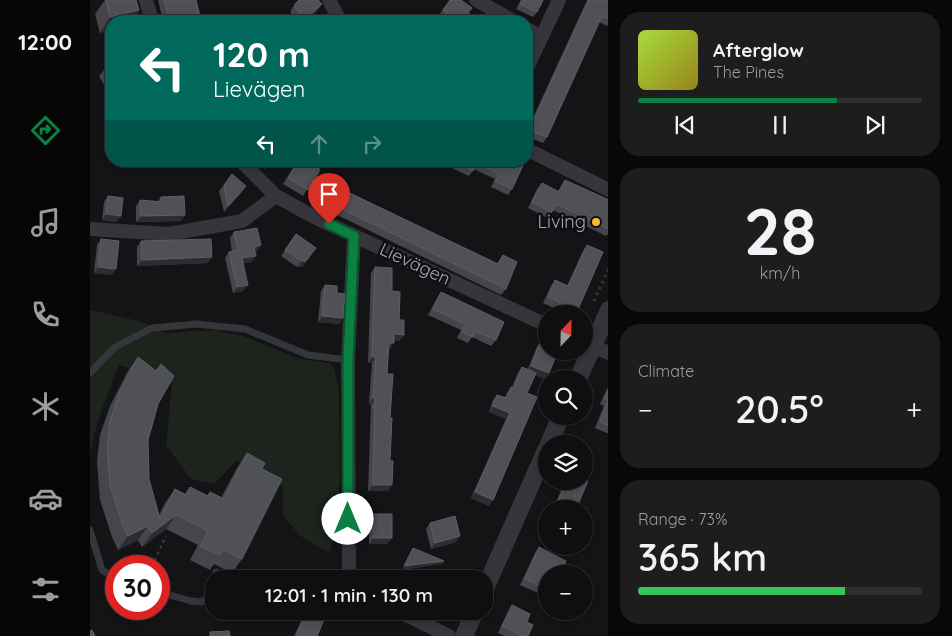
<!DOCTYPE html>
<html lang="en">
<head>
<meta charset="utf-8">
<style>
	body { margin:0; font-family:Quicksand,sans-serif; background:#1d1d1e; color:#f1f3f6; height:100vh; display:flex; flex-direction:column; font-size:19px; white-space:nowrap }
	* { box-sizing:border-box; margin:0 }
	p { font-size:16px; color:#9b9c9f }
	.icon { flex:none; width:28px; height:28px; fill:none; stroke:currentColor; stroke-width:2; stroke-linecap:round; stroke-linejoin:round }
	.map { position:relative; flex:1; overflow:hidden }
	.drawer { display:flex; flex-direction:column; gap:12px; padding:12px; background:#080809; width:344px }
	.drawer>* { flex:none }
	.guide { position:absolute; left:15px; top:15px; width:428px; height:152px; border-radius:20px; box-shadow:0 2px 8px #0003,0 0 0 1px #2f2f30; background:#00695c; color:#fff; overflow:hidden }
	.needle { width:32px; rotate:22deg }
	.fabs { position:absolute; left:448px; top:305px; display:grid; gap:10px }
	.fabs a { display:grid; place-items:center; width:55px; height:55px; border-radius:50%; background:#0f0f10; box-shadow:0 2px 8px #0003,0 0 0 1px #2f2f30; font-size:25px }
	.speed { position:absolute; left:15px; top:555px; display:flex; gap:10px; font-size:25px; font-weight:700; text-align:center }
	.speed>* { display:grid; place-content:center; width:65px; height:65px; border-radius:50%; background:#0f0f10; box-shadow:0 2px 8px #0003,0 0 0 1px #2f2f30; line-height:1 }
	.speed .limit { border:8px solid #d22; background:#fff; color:#111 }
	.pin { position:absolute; display:grid; place-items:center; width:42px; height:42px; color:#fff; margin:-51px -21px; border-radius:50% 50% 50% 0; rotate:-45deg; box-shadow:0 0 5px #0007 }
	.pin .icon { rotate:45deg }
	.me { position:absolute; width:55px; margin:-28px; rotate:0deg; stroke-linejoin:round; filter:drop-shadow(0 0 4px #0008) }
	.turn { display:flex; align-items:center; gap:18px; height:105px; padding:0 25px; font-size:22px }
	.turn .icon { width:65px; height:65px; stroke-width:2.5 }
	.turn b { display:block; font-size:35px; line-height:42px }
	.lanes { display:flex; align-items:center; height:48px; padding:0 25px; background:#0003; justify-content:center; gap:25px; direction:ltr }
	.lanes .off { opacity:.35 }
	.big { font-size:38px; font-weight:600; line-height:1.1 }
	.drawer .widget { flex:1; display:flex; flex-direction:column; justify-content:center; gap:8px; min-width:0; padding:0 18px; border-radius:20px; background:#1d1d1e }
	.drawer .dial { align-items:center; gap:0 }
	.dial b { font-size:65px; line-height:1 }
	.song { display:flex; align-items:center; gap:15px }
	.cover { width:60px; height:60px; border-radius:8px; background:linear-gradient(135deg,hsl(80 70% 55%),hsl(50 70% 35%)) }
	.played { height:5px; border-radius:2px; background:linear-gradient(90deg,#0b8043 70%,#2f2f30 70%) }
	.keys { display:flex; justify-content:space-around; direction:ltr }
	.heat { display:flex; justify-content:space-between; align-items:center; font-size:28px; direction:ltr }
	.charge { height:8px; border-radius:4px; background:linear-gradient(90deg,#34c759 73%,#2f2f30 0) }
	.trip { position:absolute; left:115px; top:570px; width:288px; height:50px; border-radius:20px; background:#0f0f10; box-shadow:0 2px 8px #0003,0 0 0 1px #2f2f30; font-weight:600; line-height:50px; text-align:center }
	main { display:flex; flex:1; min-height:0 }
	.dock { display:flex; flex-direction:column; width:90px; justify-content:space-around; align-items:center; background:#060606; color:#9b9c9f }
	.dock .icon { width:35px; height:35px }
	.dock .selected { color:#0b8043 }
	.dock b { font-size:22px; color:#f1f3f6 }
	.map>svg:first-child { display:block }
</style>
</head>
<body>
<main>
<nav class="dock">
<b>12:00</b>
<svg class="icon selected" aria-label="directions" viewBox="0 0 24 24"><path d="M12 3l9 9-9 9-9-9zM9 14v-3h6M13 9l2 2-2 2"/></svg>
<svg class="icon" aria-label="music" viewBox="0 0 24 24"><path d="M9 18V5l10-2v13"/><circle cx="6" cy="18" r="3"/><circle cx="16" cy="16" r="3"/></svg>
<svg class="icon" aria-label="phone" viewBox="0 0 24 24"><path d="M5 4h4l2 5-3 2q2 4 5 5l2-3 5 2v4C11 20 4 13 5 4z"/></svg>
<svg class="icon" aria-label="climate" viewBox="0 0 24 24"><path d="M12 3v18M4 7l16 10M4 17L20 7"/></svg>
<svg class="icon" aria-label="car" viewBox="0 0 24 24"><path d="M5 17H2v-5l4-1 3-4h7l3 4 3 1v5h-3M9 17h6M6 11h13"/><circle cx="7" cy="17" r="2"/><circle cx="17" cy="17" r="2"/></svg>
<svg class="icon" aria-label="filters" viewBox="0 0 24 24"><path d="M4 7h16M4 17h16"/><circle cx="9" cy="7" r="2"/><circle cx="15" cy="17" r="2"/></svg>
</nav>
<div class="map">
<svg width="519" height="636" viewBox="0 0 519 636">
	<rect width="100%" height="100%" fill="#141416"/>
	<path fill="#1c241d" d="M0,310L49,321L76,333L124,330L153,336L210,359L239,363L244,368L249,388L250,478L246,533L239,553L209,535L193,515V487L147,460L124,484L101,479L76,445L82,383L29,365C18,394 4,425 0,456Z"/>
	<g fill="none" stroke-linecap="round" stroke-linejoin="round">
		<g stroke="#3b3c42" stroke-width="2.5" stroke-dasharray="2.5 4" stroke-linecap="butt">
			<polyline points="504,301 519,268"/>
			<polyline points="62,566 76,536"/>
		</g>
		<g stroke="#35353b" stroke-width="7">
			<polyline points="0,373 25,347 62,328 107,324 155,329 218,355 258,360"/>
			<polyline points="0,530 12,570 26,579"/>
			<polyline points="126,572 127,579"/>
			<polyline points="69,592 101,601 111,602 123,596 124,593"/>
		</g>
		<g stroke="#35353b" stroke-width="14">
			<polyline points="56,0 62,21"/>
			<polyline points="239,0 250,21"/>
			<polyline points="386,0 423,21"/>
			<polyline points="436,28 451,37"/>
			<polyline points="436,70 469,0"/>
			<polyline points="436,149 519,190"/>
			<polyline points="151,161 186,196 226,218 456,325"/>
			<polyline points="0,229 79,234 152,221 186,196"/>
			<polyline points="494,343 519,353"/>
			<polyline points="259,579 258,360 264,236"/>
			<polyline points="308,611 359,636"/>
		</g>
		<g stroke="#35353b" stroke-width="18">
			<polyline points="488,379 519,310"/>
			<polyline points="459,444 471,416"/>
			<polyline points="394,591 456,450"/>
			<polyline points="374,636 385,611"/>
		</g>
	</g>
	<g fill="#45454b">
		<polygon points="15,0 46,0 49,10 41,21 21,21 21,30 10,33 5,14"/>
		<polygon points="68,0 106,0 111,20 117,21 73,21"/>
		<polygon points="360,0 378,13 391,21 358,21 349,15"/>
		<polygon points="431,0 453,0 447,12 443,17 426,9"/>
		<polygon points="497,0 519,0 519,24 517,26 509,22 457,137 453,143 436,136 436,133"/>
		<polygon points="205,4 228,10 216,21 207,21 201,14 201,10"/>
		<polygon points="21,66 21,90 18,92 9,76 14,70"/>
		<polygon points="167,161 182,161 175,169"/>
		<polygon points="365,161 435,161 422,189 418,195 401,187 405,179 384,169 379,176 362,168"/>
		<polygon points="207,162 215,167 229,172 213,196 193,184"/>
		<polygon points="475,180 519,200 519,233 516,236 463,210 458,218 438,208 447,189 452,183 468,191"/>
		<polygon points="134,185 152,192 134,212 129,191"/>
		<polygon points="245,186 407,264 413,255 416,289 411,295 233,208 241,192"/>
		<polygon points="18,196 31,216 26,222 12,220 14,202"/>
		<polygon points="71,197 91,221 46,222 46,206 50,200 68,201"/>
		<polygon points="144,232 171,245 167,251 165,252 162,262 153,263 153,291 143,293 135,258 139,252 142,252 140,238"/>
		<polygon points="206,234 226,248 212,267 207,267 191,256"/>
		<polygon points="11,239 22,275 4,273 7,245"/>
		<polygon points="51,241 118,263 47,266 47,247"/>
		<polygon points="497,245 486,314 464,313 466,309 453,303 461,286 465,280 477,286 493,251"/>
		<polygon points="285,267 302,291 314,335 309,341 304,340 300,349 298,349 297,374 300,418 298,491 278,491 281,405 279,404 282,363 278,363 281,273"/>
		<polygon points="235,285 247,293 249,324 228,322 231,291"/>
		<polygon points="351,292 406,340 401,346 382,337 378,343 367,338 371,330 338,315 347,298"/>
		<polygon points="450,342 459,373 455,379 445,375 437,393 399,506 381,498 416,419 399,412 403,400 407,395 415,397 417,393 421,387 422,387 428,373 432,367 438,369 446,349"/>
		<polygon points="48,357 68,404 58,440 59,479 69,515 75,503 85,489 95,494 100,487 117,496 120,492 131,498 147,468 157,453 152,559 142,573 124,564 120,570 100,560 108,545 76,529 52,547 48,540 28,550 22,537 10,500 7,461 10,435 20,406 38,371"/>
		<polygon points="519,385 519,434 505,428 514,406 510,404"/>
		<polygon points="475,481 494,481 486,509 463,509"/>
		<polygon points="283,514 302,538 297,544 279,544 279,520"/>
		<polygon points="340,523 366,542 341,549 336,529"/>
		<polygon points="449,547 456,574 456,581 455,580 452,587 448,593 430,585 445,553"/>
		<polygon points="422,605 437,622 438,636 415,636 408,633 418,612"/>
		<polygon points="216,611 228,611 227,636 204,636"/>
	</g>
	<g fill="#2d2d31">
		<polygon points="232,4 228,10 216,21 210,21 213,17"/>
		<polygon points="49,10 41,21 21,21 21,30 10,33 20,17"/>
		<polygon points="156,186 152,192 134,212 138,206"/>
		<polygon points="16,214 31,216 26,222 12,220"/>
		<polygon points="95,215 91,221 46,222 51,216"/>
		<polygon points="171,245 167,251 160,253 164,247"/>
		<polygon points="166,256 162,262 148,264 152,258"/>
		<polygon points="122,257 118,263 47,266 52,260"/>
		<polygon points="212,261 216,261 212,267 207,267"/>
		<polygon points="8,267 26,269 22,275 4,273"/>
		<polygon points="158,285 153,291 143,293 147,287"/>
		<polygon points="232,316 253,318 249,324 228,322"/>
		<polygon points="304,334 314,335 309,341 300,340"/>
		<polygon points="299,343 304,343 300,349 295,349"/>
		<polygon points="282,357 286,357 282,363 278,363"/>
		<polygon points="441,366 459,373 455,379 437,372"/>
		<polygon points="283,398 285,399 281,405 279,404"/>
		<polygon points="403,406 420,413 416,419 399,412"/>
		<polygon points="283,485 302,485 298,491 278,491"/>
		<polygon points="385,492 403,500 399,506 381,498"/>
		<polygon points="466,505 474,509 464,509"/>
		<polygon points="86,515 76,529 52,547 62,533"/>
		<polygon points="58,526 48,540 28,550 38,536"/>
		<polygon points="370,536 366,542 341,549 345,543"/>
		<polygon points="283,538 302,538 297,544 279,544"/>
		<polygon points="354,561 352,564 312,570 314,566"/>
	</g>
	<g fill="#505057" stroke="#5d5e66">
		<polygon points="16,0 46,0 49,10 20,17"/>
		<polygon points="74,0 106,0 111,20 116,18 117,21 80,21"/>
		<polygon points="209,0 228,0 232,4 218,17 213,17 205,8 205,4"/>
		<polygon points="360,0 371,0 382,8 378,13 391,21 369,21 353,10"/>
		<polygon points="432,0 453,0 447,12 430,4"/>
		<polygon points="499,0 519,0 519,19 512,16 457,137 439,130"/>
		<polygon points="293,17 299,21 289,21"/>
		<polygon points="21,66 21,84 14,70"/>
		<polygon points="219,161 229,167 229,172 218,190 198,178 207,162 215,167"/>
		<polygon points="366,161 435,161 422,189 405,181 409,174 387,163 383,171 366,162"/>
		<polygon points="142,174 156,186 138,206 134,185"/>
		<polygon points="475,180 519,200 519,229 466,204 462,212 442,202 452,183 469,192"/>
		<polygon points="245,186 408,264 413,255 427,262 416,289 238,202"/>
		<polygon points="18,196 33,198 31,216 16,214"/>
		<polygon points="94,196 95,215 51,216 50,200 71,202 71,197"/>
		<polygon points="167,228 171,245 164,247 166,256 152,258 158,285 147,287 139,252 148,250 144,232"/>
		<polygon points="206,234 226,248 216,261 212,261 195,250"/>
		<polygon points="11,239 29,241 26,269 8,267"/>
		<polygon points="121,239 122,257 52,260 51,241"/>
		<polygon points="497,245 513,252 486,314 482,314 468,307 470,302 458,297 465,280 478,286"/>
		<polygon points="285,267 302,268 302,291 310,292 309,320 314,320 314,335 304,334 304,343 299,343 297,374 303,374 300,418 302,418 300,461 303,461 302,485 283,485 285,399 283,398 286,357 282,357"/>
		<polygon points="235,285 247,286 247,293 255,294 253,318 232,316"/>
		<polygon points="351,292 414,322 406,340 385,331 383,337 372,332 375,324 343,309"/>
		<polygon points="450,342 456,345 456,351 468,351 459,373 441,366"/>
		<polygon points="48,357 66,371 71,364 84,376 68,404 58,440 59,479 70,519 85,489 96,495 100,487 118,496 120,492 134,499 157,453 175,463 172,469 192,479 152,559 133,549 130,555 110,546 118,531 86,515 62,533 58,526 38,536 32,523 20,485 17,447 20,421 30,391"/>
		<polygon points="432,367 446,373 437,393 447,397 403,500 385,492 420,413 403,406 407,395 416,398 421,387 424,388"/>
		<polygon points="519,389 519,426 510,422 518,400 514,398"/>
		<polygon points="494,479 498,481 486,509 474,509 466,505 477,481 494,481"/>
		<rect x="283" y="514" width="19" height="24"/>
		<polygon points="365,516 370,536 345,543 340,523"/>
		<polygon points="449,547 476,561 471,574 456,574 456,577 452,587 435,579"/>
		<polygon points="323,548 354,561 314,566"/>
		<polygon points="422,605 440,614 437,622 443,625 438,636 432,636 412,626"/>
		<polygon points="217,611 228,611 236,615 227,636 206,636"/>
		<polygon points="2,630 5,636 0,636 0,631"/>
		<polygon points="139,631 140,636 120,636 120,632"/>
	</g>
	<g fill="none" stroke-linecap="round" stroke-linejoin="round">
		<g stroke="#07532c" stroke-width="12">
			<polyline id="route" points="239,224 264,236 258,360 258,519"/>
		</g>
		<use href="#route" stroke="#0b8043" stroke-width="9"/>
	</g>
	<circle fill="#f7bf2a" stroke="#0f0f11" stroke-width="2" cx="506" cy="222" r="5"/>
	<g text-anchor="middle" stroke-width="5" stroke-linejoin="round" paint-order="stroke">
		<g font-size="18" fill="#a5a9b6" stroke="#0f0f11" text-anchor="end">
			<text x="496" y="228">Living</text>
		</g>
		<g font-size="18" fill="#a5a9b6" stroke="#0f0f11">
			<text transform="translate(325 264) rotate(25)" y="6">Lievägen</text>
		</g>
	</g>
</svg>
<div class="fabs">
<a><svg class="needle" viewBox="-14 -14 28 28"><path d="M0-13l5 13h-10z" fill="#e53935"/><path d="M0 13l5-13h-10z" fill="#9b9c9f"/></svg></a>
<a><svg class="icon" aria-label="search" viewBox="0 0 24 24"><circle cx="10" cy="10" r="6"/><path d="M15 15l6 6"/></svg></a>
<a><svg class="icon" aria-label="layers" viewBox="0 0 24 24"><path d="M12 4l9 5-9 5-9-5zM3 14l9 5 9-5"/></svg></a>
<a>+</a>
<a>−</a>
</div>
<div class="speed"><div class="limit">30</div></div>
<div class="pin" style="left:239px;top:224px;background:#d93025"><svg class="icon" aria-label="arrive" viewBox="0 0 24 24"><path d="M6 21V4h12l-3 4 3 4H6"/></svg></div>
<svg class="me" style="left:258px;top:519px" viewBox="-20 -20 40 40"><circle r="19" fill="#fff"/><path d="M0-13L10 11 0 6-10 11z" fill="#0b8043"/></svg>
<div class="trip">12:01 · 1 min · 130 m</div>
<div class="guide">
<div class="turn"><svg class="icon" aria-label="left" viewBox="0 0 24 24"><path d="M17 20v-9H6M10 6l-5 5 5 5"/></svg><div><b>120 m</b>Lievägen</div></div>
<div class="lanes"><svg class="icon" aria-label="left" viewBox="0 0 24 24"><path d="M17 20v-9H6M10 6l-5 5 5 5"/></svg><svg class="icon off" aria-label="ahead" viewBox="0 0 24 24"><path d="M12 20V5M6 11l6-6 6 6"/></svg><svg class="icon off" aria-label="right" viewBox="0 0 24 24"><path d="M7 20v-9h11M14 6l5 5-5 5"/></svg></div>
</div>
</div>
<section class="drawer">
<div class="widget">
<div class="song"><i class="cover"></i><div><b>Afterglow</b><p>The Pines</p></div></div>
<div class="played"></div>
<div class="keys"><svg class="icon" aria-label="previous" viewBox="0 0 24 24"><path d="M18 5L8 12l10 7zM5 5v14"/></svg><svg class="icon" aria-label="pause" viewBox="0 0 24 24"><path d="M8 5v14M16 5v14"/></svg><svg class="icon" aria-label="next" viewBox="0 0 24 24"><path d="M6 5l10 7-10 7zM19 5v14"/></svg></div>
</div>
<div class="widget dial"><b>28</b><p>km/h</p></div>
<div class="widget"><p>Climate</p>
<div class="heat"><a>−</a><b class="big">20.5°</b><a>+</a></div>
</div>
<div class="widget"><p>Range · 73%</p><b class="big">365 km</b><div class="charge"></div></div>
</section>
</main>
</body>
</html>
